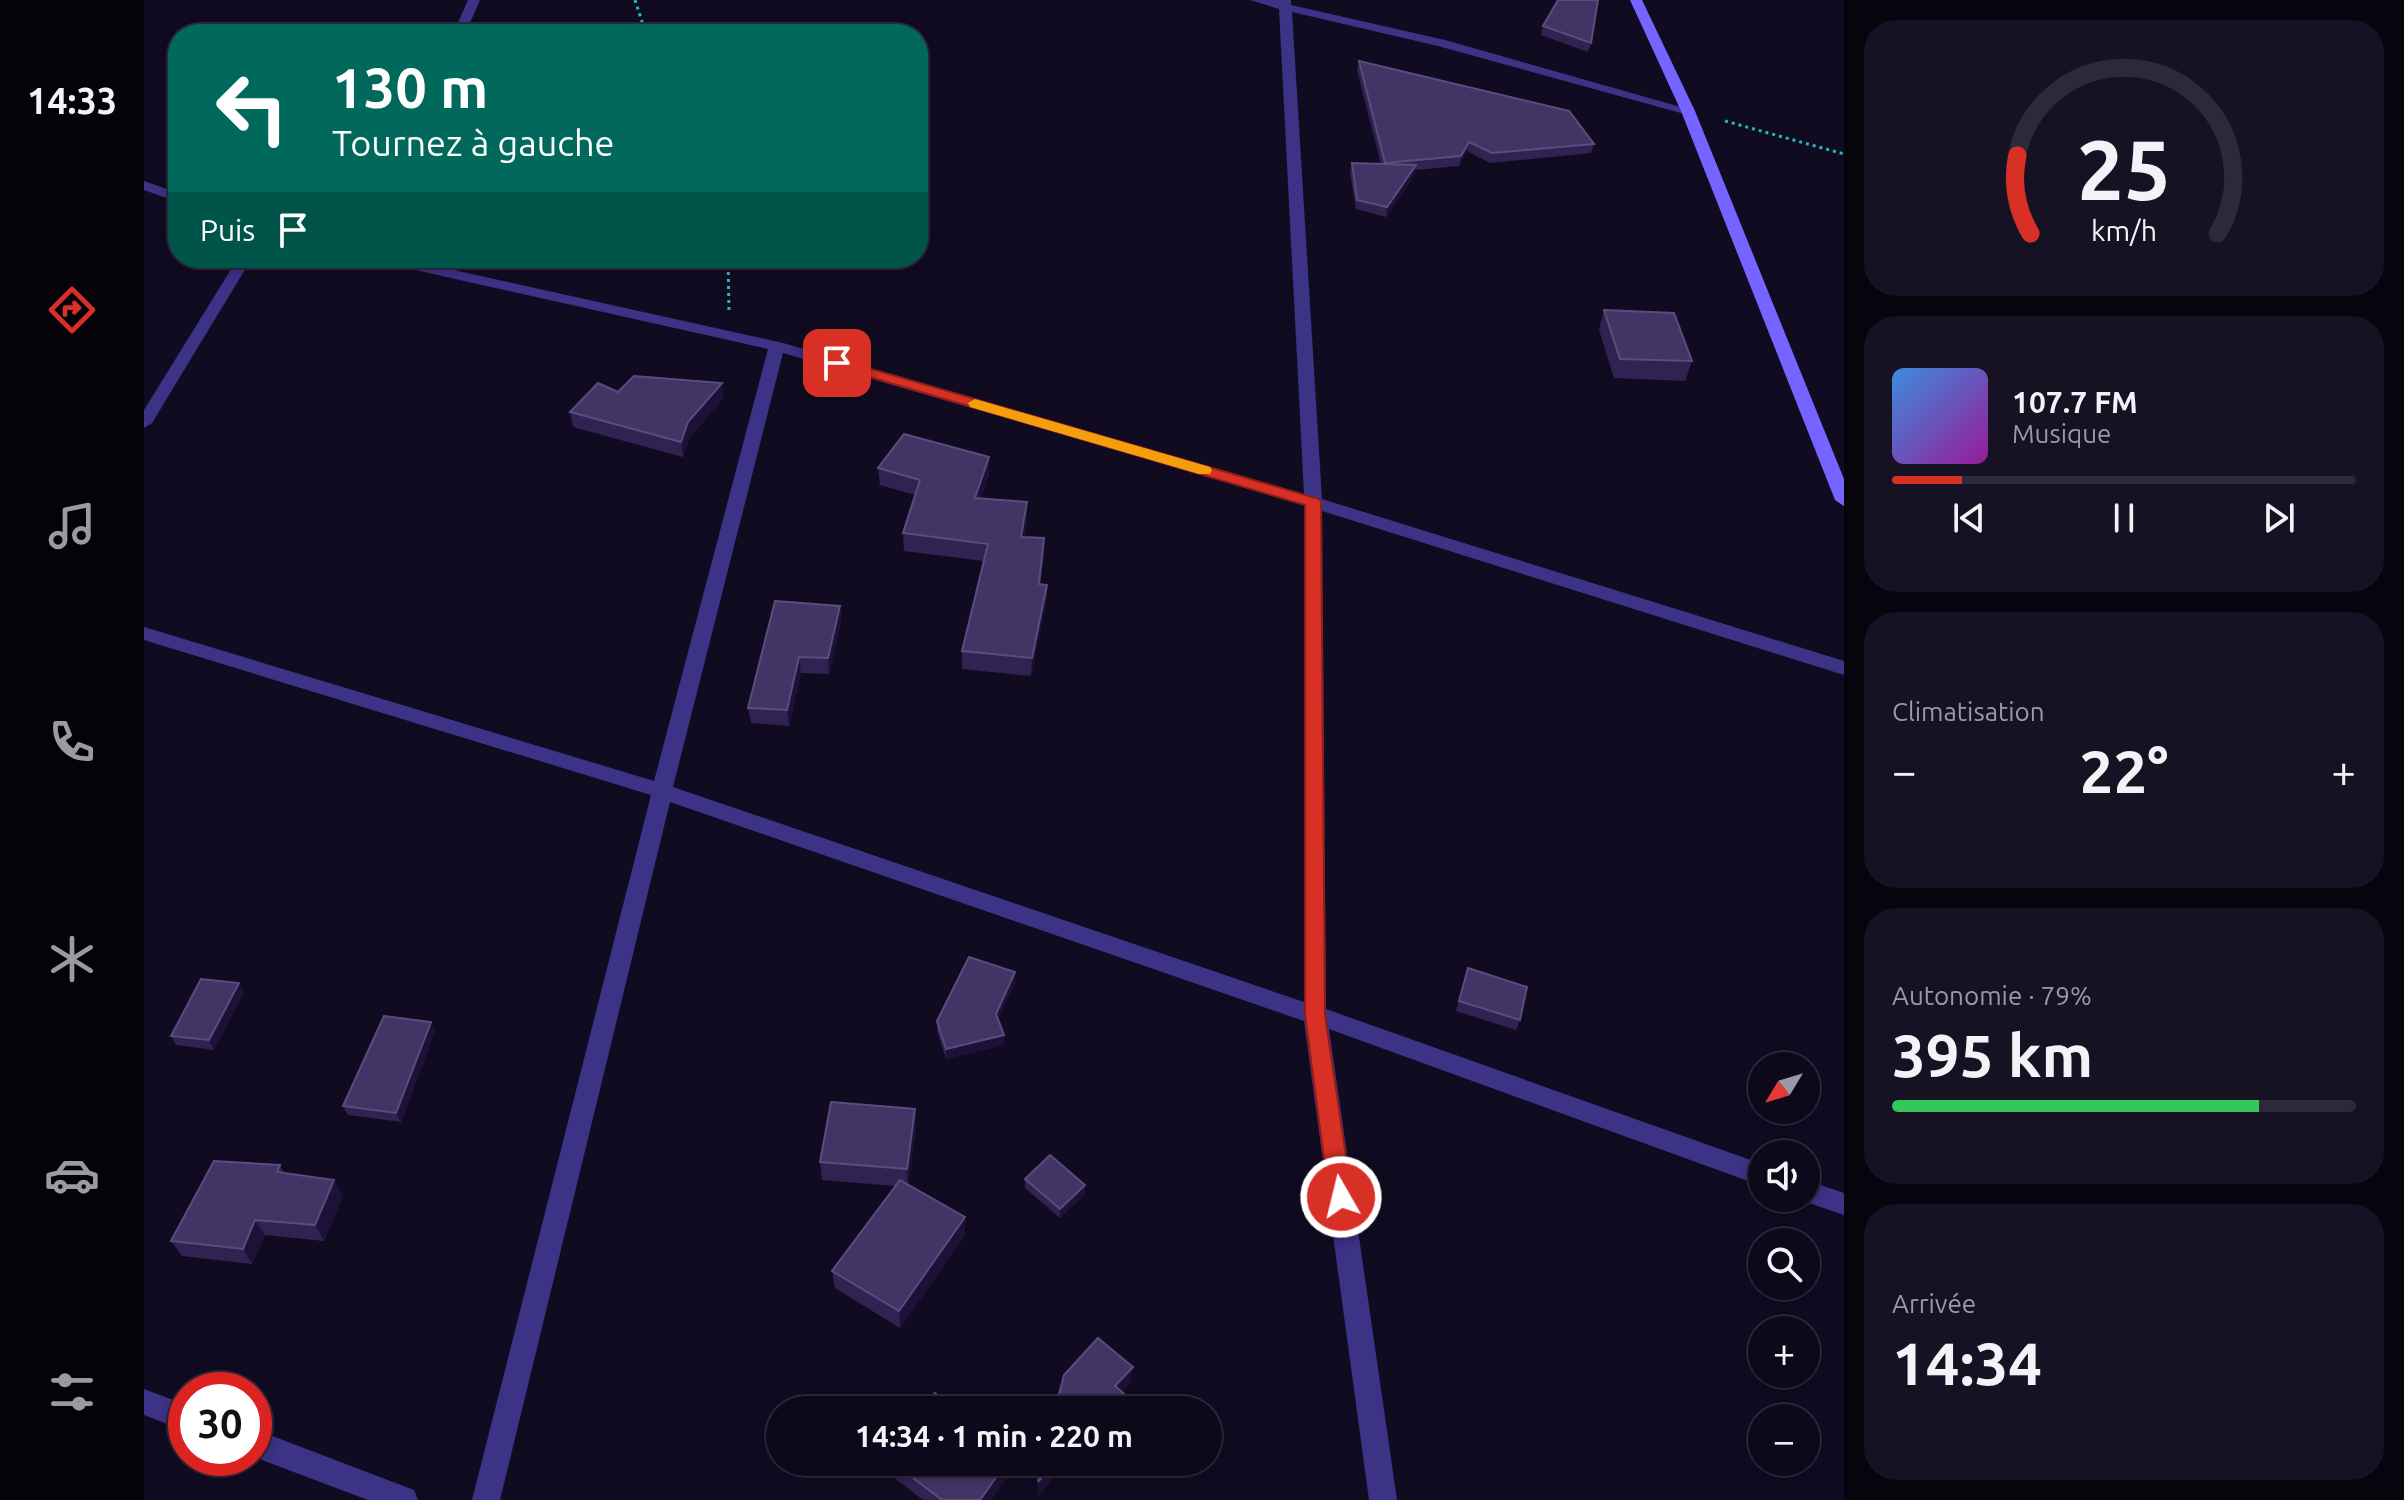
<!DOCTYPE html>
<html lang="fr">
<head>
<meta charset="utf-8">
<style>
	body { margin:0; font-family:Ubuntu,sans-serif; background:#161123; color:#f1f3f6; height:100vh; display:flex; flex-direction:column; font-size:30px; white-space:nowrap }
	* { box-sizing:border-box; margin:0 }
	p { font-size:26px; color:#9a9aa2 }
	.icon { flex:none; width:44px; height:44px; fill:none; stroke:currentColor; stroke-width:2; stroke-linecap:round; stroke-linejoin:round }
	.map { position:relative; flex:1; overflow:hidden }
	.sheet { display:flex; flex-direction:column; gap:20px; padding:20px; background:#07040e; width:560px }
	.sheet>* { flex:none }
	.guide { position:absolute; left:24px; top:24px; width:760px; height:244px; border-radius:32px; box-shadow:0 4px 12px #0003,0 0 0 2px #2d2939; background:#00695c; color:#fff; overflow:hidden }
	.needle { width:52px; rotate:232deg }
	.fabs { position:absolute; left:1604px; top:1052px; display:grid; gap:16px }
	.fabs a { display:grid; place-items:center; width:72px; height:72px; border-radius:50%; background:#0d081a; box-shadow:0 4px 12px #0003,0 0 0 2px #2d2939; font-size:40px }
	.speed { position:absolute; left:24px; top:1372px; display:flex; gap:16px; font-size:40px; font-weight:700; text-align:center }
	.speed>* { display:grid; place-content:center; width:104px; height:104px; border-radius:50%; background:#0d081a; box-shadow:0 4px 12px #0003,0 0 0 2px #2d2939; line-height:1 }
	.speed .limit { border:12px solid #d22; background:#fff; color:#111 }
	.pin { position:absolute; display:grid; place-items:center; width:68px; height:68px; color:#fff; margin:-34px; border-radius:16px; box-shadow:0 4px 12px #0006 }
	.me { position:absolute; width:88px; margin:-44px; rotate:352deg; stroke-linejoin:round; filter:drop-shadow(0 0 6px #0008) }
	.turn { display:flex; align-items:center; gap:28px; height:168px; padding:0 32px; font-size:36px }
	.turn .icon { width:104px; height:104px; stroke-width:2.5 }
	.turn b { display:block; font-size:56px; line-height:68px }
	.then { display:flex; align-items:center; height:76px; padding:0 32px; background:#0003; gap:16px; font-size:30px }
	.big { font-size:60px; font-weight:700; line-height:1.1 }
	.sheet .card { flex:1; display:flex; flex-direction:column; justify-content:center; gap:12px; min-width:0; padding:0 28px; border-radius:32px; background:#161123 }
	.sheet .dial { align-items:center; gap:0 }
	.dial svg { height:208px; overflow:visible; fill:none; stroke:#2d2939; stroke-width:7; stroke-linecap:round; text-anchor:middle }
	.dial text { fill:#f1f3f6; stroke:none }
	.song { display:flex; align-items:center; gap:24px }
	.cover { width:96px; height:96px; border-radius:12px; background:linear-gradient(135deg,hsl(210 70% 55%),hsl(300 70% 35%)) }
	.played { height:8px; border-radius:4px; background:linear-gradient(90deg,#d93025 15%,#2d2939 15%) }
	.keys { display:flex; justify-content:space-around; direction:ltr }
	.heat { display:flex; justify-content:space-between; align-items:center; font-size:44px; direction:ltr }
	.charge { height:12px; border-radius:6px; background:linear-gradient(90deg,#34c759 79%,#2d2939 0) }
	.trip { position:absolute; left:622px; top:1396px; width:456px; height:80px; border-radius:40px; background:#0d081a; box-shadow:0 4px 12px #0003,0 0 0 2px #2d2939; font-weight:700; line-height:80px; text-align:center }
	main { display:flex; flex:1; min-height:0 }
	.menu { display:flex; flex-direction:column; width:144px; justify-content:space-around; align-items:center; background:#05030a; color:#9a9aa2 }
	.menu .icon { width:56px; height:56px }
	.menu .current { color:#d93025 }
	.menu b { font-size:36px; color:#f1f3f6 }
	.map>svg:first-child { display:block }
</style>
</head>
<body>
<main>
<nav class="menu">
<b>14:33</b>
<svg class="icon current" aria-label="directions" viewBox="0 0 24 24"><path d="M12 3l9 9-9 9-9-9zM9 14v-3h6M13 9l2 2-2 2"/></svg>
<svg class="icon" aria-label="music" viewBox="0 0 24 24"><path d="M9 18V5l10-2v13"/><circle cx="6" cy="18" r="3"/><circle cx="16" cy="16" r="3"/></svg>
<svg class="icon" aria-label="phone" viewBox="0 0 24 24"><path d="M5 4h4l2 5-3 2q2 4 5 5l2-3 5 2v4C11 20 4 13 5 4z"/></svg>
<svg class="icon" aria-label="climate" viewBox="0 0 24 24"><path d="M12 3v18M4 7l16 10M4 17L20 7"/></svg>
<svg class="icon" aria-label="car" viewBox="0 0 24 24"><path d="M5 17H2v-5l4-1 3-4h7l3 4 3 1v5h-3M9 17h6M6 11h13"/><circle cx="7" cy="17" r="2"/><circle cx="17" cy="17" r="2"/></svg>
<svg class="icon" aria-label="filters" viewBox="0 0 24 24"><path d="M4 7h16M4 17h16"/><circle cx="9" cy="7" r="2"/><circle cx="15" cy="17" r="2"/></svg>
</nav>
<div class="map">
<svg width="1700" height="1500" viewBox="0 0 1700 1500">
	<rect width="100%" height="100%" fill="#110b22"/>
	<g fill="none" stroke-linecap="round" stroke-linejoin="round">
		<g stroke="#23b9bd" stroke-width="3" stroke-dasharray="3 4" stroke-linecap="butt">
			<polyline points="491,0 502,34"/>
			<polyline points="1581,121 1700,154"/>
			<polyline points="584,258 585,310"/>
		</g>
		<g fill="#3c3286" fill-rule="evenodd">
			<polygon points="324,0 336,0 321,34 309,34"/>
			<path d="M1106,0H1147V5L1301,40L1551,111L1544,115L1294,46L1148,12L1178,499L1700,661V675L1178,511L1182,1009L1618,1164V1186L1185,1029L1253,1500H1225L1160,1021L526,802L356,1500H328L507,795L0,640V627L510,781L624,349L236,262L229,258H256L639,343L1160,494L1135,9ZM639,353L1160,505V1002L529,787Z"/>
			<polygon points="0,181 34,193 34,202 0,190"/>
			<polygon points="94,258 108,258 8,423 0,428 0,410"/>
			<polygon points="1662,1180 1700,1193 1700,1215 1653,1199 1662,1198"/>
			<polygon points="0,1389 42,1405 42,1431 0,1415"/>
			<polygon points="110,1429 270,1490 274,1500 224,1500 110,1457"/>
		</g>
		<polygon fill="#7564ff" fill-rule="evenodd" points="1486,0 1498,0 1551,111 1700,479 1700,506 1691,500 1537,111"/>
	</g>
	<g fill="#302352">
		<polygon points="1399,26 1447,43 1444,52 1397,35"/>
		<polygon points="1215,61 1450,144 1447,153 1346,163 1323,151 1315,166 1271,170 1270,175 1242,217 1212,209 1206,173 1208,163 1237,164 1213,70"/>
		<polygon points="1460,310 1548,361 1541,381 1470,378 1455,330"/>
		<polygon points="474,392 580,397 546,437 539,457 429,427 426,412"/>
		<polygon points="845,457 845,474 837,498 883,502 883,520 880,537 900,555 896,584 903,585 902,602 887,676 818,669 818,651 840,561 760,551 759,533 771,495 736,485 734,468"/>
		<polygon points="696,606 697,621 685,674 657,673 645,726 607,723 604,708"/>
		<polygon points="1324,968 1376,1020 1372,1030 1312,1011"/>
		<polygon points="871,972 871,982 854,1019 860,1035 859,1045 802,1059 793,1031 793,1021"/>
		<polygon points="100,992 70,1050 32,1045 27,1036"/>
		<polygon points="291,1031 257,1122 204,1115 199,1106"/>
		<polygon points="772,1128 764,1185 821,1217 821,1235 756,1328 691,1288 688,1271 751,1186 678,1180 676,1162"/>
		<polygon points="136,1165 140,1173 199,1196 180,1241 121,1235 108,1264 38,1256 27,1241"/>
		<polygon points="881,1179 941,1194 916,1218 881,1188"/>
		<polygon points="743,1462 871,1462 871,1466 847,1500 779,1500 744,1473"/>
		<polygon points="943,1462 955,1462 950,1468"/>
	</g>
	<g fill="#1c1237">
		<polygon points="1325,142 1323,151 1315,166 1317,156"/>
		<polygon points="1272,165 1270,175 1242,217 1243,207"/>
		<polygon points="578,383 580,397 546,437 539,457 537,442 544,422"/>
		<polygon points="845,457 845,474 831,515 831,498"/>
		<polygon points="883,502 883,520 876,554 877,537"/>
		<polygon points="900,538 900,555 894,601 895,584"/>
		<polygon points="903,585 902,602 887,676 888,658"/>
		<polygon points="696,606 697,621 685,674 684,658"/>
		<polygon points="655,657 657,673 645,726 643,710"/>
		<polygon points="871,972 871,982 852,1023 852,1014"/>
		<polygon points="95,983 100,992 70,1050 65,1040"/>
		<polygon points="287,1022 291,1031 257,1122 252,1113"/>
		<polygon points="860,1035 859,1045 802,1059 802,1049"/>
		<polygon points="771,1109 772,1128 764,1187 763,1169"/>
		<polygon points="190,1180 199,1196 180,1241 171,1225"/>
		<polygon points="941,1185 941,1194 916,1218 916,1209"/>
		<polygon points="821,1217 821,1235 756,1328 755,1311"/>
		<polygon points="111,1220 121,1235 108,1264 99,1249"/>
		<polygon points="989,1367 986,1384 969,1402 971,1386"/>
		<polygon points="863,1462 871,1462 871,1466 847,1500 836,1500"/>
		<polygon points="911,1462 923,1462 894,1497 894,1482"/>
	</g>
	<g fill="#423565" stroke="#594d7d" stroke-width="2">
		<polygon points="1414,0 1454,0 1447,43 1399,26"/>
		<polygon points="1215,61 1425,111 1450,144 1348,153 1325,142 1317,156 1241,163"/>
		<polygon points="1208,163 1272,165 1243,207 1213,200"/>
		<polygon points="1460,310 1530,313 1548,361 1476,359"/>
		<polygon points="490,376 578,383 544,422 537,442 426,412 454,383 474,392"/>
		<polygon points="760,434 845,457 831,498 883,502 877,537 900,538 895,584 903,585 888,658 818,651 844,544 759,533 776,480 734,468"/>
		<polygon points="631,601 696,606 684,658 655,657 643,710 604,708"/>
		<polygon points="825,957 871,972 852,1014 860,1035 802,1049 793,1021"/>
		<polygon points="1324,968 1383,987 1376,1020 1315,1001"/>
		<polygon points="57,979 95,983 65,1040 27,1036"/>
		<polygon points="240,1016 287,1022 252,1113 199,1106"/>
		<polygon points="687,1102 771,1109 763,1169 676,1162"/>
		<polygon points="906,1155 941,1185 916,1209 881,1179"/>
		<polygon points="70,1161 136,1165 133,1172 190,1180 171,1225 111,1220 99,1249 27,1241"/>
		<polygon points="756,1180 821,1217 755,1311 688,1271"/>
		<polygon points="954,1338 989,1367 971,1386 994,1406 991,1410 911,1410 920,1375"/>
		<polygon points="791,1393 814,1410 778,1410"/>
		<polygon points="748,1462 863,1462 836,1500 798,1500"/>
		<polygon points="899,1462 911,1462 894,1482"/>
	</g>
	<polygon fill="#d93025" stroke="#8d1f18" stroke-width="2" points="693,359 1175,499 1177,502 1181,1015 1208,1197 1205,1204 1197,1207 1189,1204 1185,1197 1161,1015 1161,505 688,366 688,360"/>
	<polygon fill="#f59e0b" points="831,399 1066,467 1068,470 1066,474 1055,474 826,407 824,403"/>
</svg>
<div class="fabs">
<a><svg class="needle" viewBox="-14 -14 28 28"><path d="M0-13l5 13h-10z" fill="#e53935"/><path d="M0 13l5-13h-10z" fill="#9a9aa2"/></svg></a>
<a><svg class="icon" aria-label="sound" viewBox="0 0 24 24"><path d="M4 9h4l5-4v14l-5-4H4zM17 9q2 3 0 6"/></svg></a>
<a><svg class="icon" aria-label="search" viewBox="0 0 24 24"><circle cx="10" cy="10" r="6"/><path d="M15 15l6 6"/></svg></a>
<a>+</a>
<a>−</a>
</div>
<div class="speed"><div class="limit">30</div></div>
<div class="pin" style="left:693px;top:363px;background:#d93025"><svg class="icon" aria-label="arrive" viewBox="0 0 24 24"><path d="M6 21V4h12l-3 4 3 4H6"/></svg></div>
<svg class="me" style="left:1197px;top:1197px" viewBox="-20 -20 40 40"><circle r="17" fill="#d93025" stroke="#fff" stroke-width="3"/><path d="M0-11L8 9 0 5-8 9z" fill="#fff"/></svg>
<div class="trip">14:34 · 1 min · 220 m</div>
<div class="guide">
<div class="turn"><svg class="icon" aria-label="left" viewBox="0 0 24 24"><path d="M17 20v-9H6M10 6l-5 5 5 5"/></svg><div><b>130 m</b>Tournez à gauche</div></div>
<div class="then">Puis<svg class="icon" aria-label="arrive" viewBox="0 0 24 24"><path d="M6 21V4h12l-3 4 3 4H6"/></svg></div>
</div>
</div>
<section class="sheet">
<div class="card dial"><svg viewBox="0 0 100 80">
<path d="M14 69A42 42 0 1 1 86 69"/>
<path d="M14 69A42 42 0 0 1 9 39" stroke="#d93025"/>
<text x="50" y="56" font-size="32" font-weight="700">25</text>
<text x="50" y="72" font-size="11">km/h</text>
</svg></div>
<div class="card">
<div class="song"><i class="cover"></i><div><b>107.7 FM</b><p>Musique</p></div></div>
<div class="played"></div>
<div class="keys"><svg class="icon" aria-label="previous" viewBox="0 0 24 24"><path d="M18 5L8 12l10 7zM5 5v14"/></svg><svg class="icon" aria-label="pause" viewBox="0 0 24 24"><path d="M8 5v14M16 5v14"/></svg><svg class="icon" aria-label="next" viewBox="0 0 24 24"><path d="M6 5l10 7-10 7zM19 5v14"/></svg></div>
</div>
<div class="card"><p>Climatisation</p>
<div class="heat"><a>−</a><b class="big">22°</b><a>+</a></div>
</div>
<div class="card"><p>Autonomie · 79%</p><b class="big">395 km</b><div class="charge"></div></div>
<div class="card"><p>Arrivée</p><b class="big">14:34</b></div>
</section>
</main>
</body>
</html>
